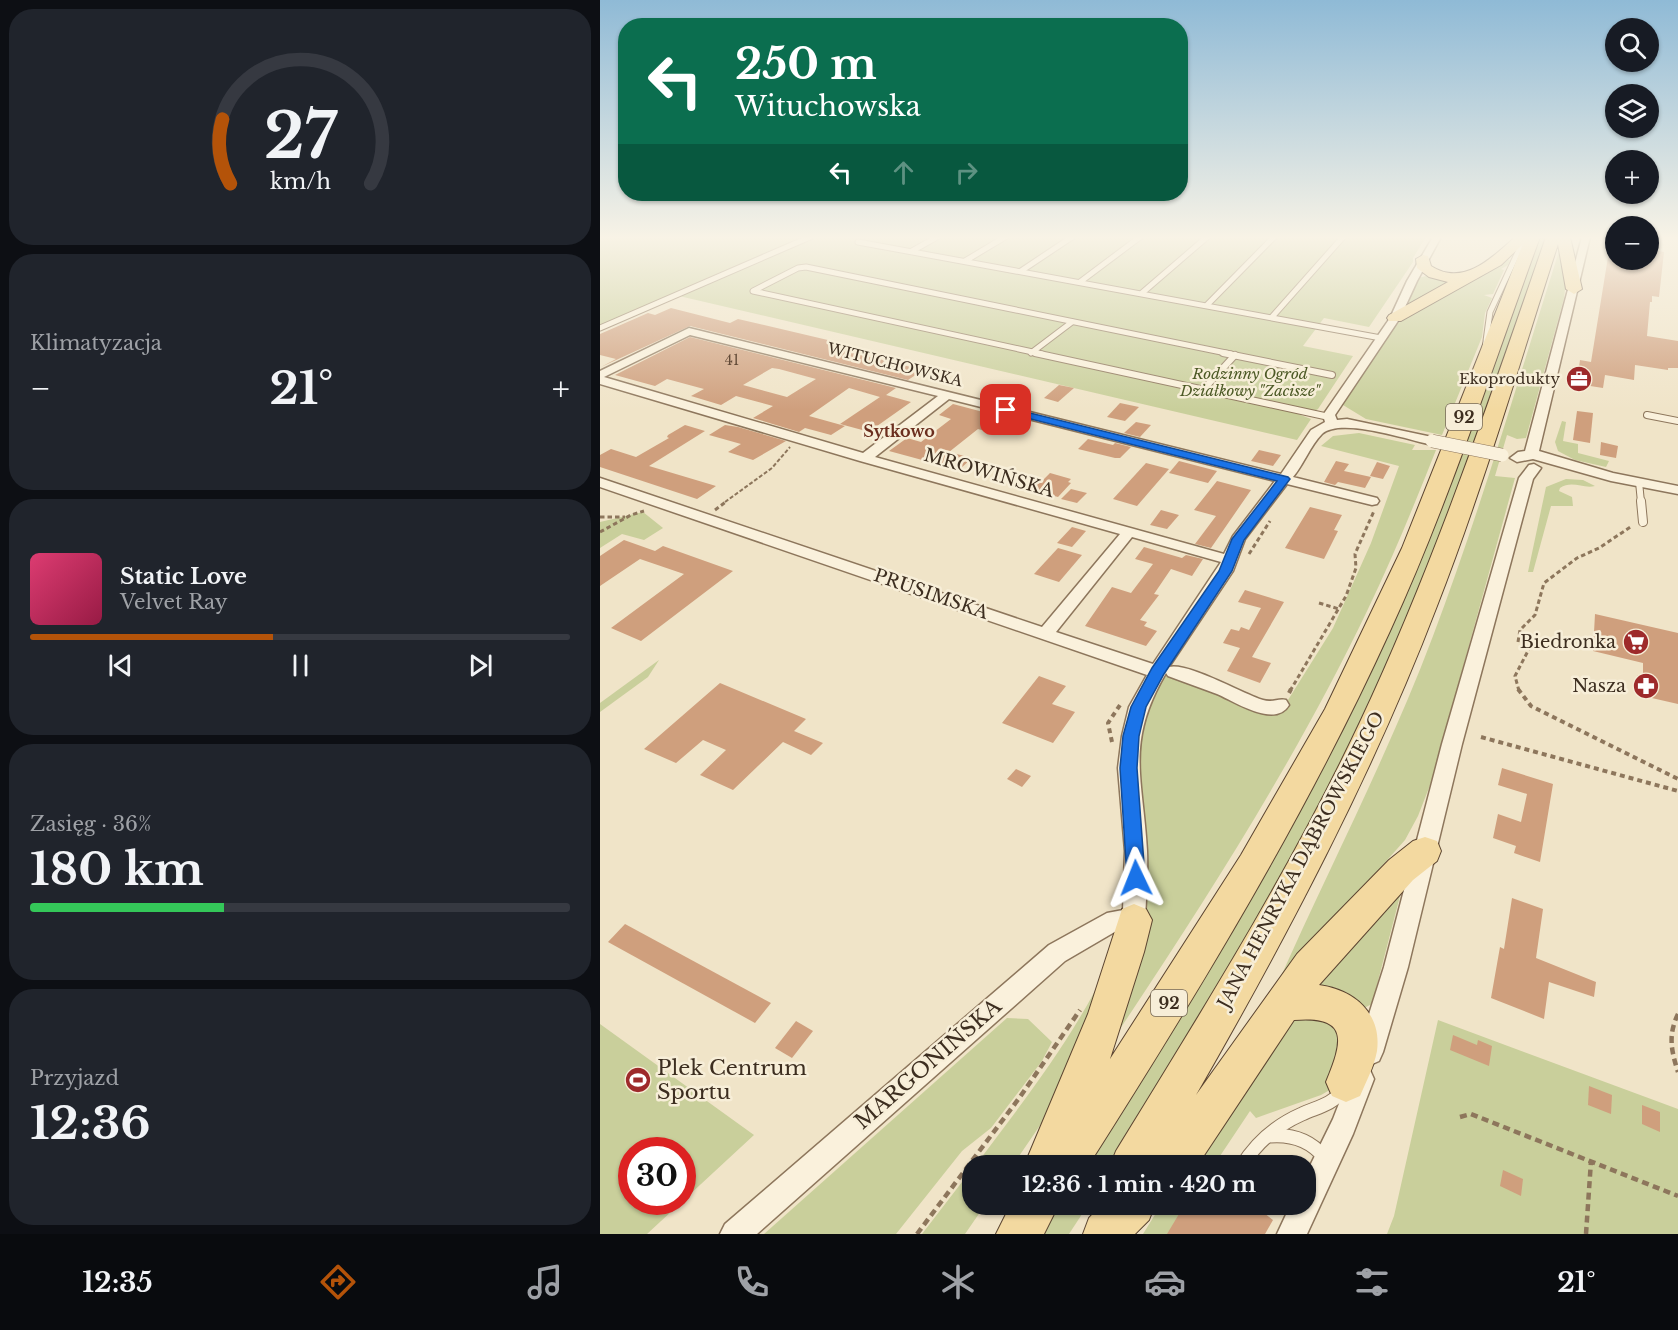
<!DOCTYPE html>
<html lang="pl">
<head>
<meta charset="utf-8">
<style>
	body { margin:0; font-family:"Libre Baskerville",serif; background:#20242c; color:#f1f3f6; height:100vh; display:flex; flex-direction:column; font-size:22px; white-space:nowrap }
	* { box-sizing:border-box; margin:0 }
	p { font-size:20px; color:#9ea1a6 }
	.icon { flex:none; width:33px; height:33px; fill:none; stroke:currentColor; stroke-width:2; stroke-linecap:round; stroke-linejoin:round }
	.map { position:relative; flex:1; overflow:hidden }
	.side { display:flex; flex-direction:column; gap:9px; padding:9px; background:#0d0f14; width:600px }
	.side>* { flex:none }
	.guide { position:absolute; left:18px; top:18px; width:570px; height:183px; border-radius:24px; box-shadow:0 2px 4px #0004; background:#0b6e4f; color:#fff; overflow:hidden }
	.buttons { position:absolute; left:1005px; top:18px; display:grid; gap:12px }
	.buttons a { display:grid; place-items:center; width:54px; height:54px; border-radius:50%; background:#171b24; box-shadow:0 2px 4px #0004; font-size:30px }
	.speed { position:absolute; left:18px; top:1137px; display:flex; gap:12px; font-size:30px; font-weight:700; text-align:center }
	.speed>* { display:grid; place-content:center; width:78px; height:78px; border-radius:50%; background:#171b24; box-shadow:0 2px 4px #0004; line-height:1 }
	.speed .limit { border:9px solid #d22; background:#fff; color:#111 }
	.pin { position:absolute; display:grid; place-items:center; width:51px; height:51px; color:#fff; margin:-26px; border-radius:12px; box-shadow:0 3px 9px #0006 }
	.me { position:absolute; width:66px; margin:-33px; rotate:358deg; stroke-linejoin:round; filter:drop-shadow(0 0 4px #0008) }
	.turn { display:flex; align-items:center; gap:21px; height:126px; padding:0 18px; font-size:27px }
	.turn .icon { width:78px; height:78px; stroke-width:2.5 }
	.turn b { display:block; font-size:42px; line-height:51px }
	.lanes { display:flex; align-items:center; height:57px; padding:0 18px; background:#0003; justify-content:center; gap:30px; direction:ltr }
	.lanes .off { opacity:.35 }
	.big { font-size:45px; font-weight:800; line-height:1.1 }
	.side .widget { flex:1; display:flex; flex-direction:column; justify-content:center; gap:9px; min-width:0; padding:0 21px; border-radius:24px; background:#20242c }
	.side .dial { align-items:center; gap:0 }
	.dial svg { height:156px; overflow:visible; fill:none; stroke:#363941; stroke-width:7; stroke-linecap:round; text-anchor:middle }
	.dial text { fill:#f1f3f6; stroke:none }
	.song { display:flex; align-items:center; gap:18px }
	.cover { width:72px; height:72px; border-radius:9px; background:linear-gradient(135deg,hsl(340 70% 55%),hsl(340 70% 35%)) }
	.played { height:6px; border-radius:3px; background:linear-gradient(90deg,#b45309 45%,#363941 45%) }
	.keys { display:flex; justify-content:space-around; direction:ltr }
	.heat { display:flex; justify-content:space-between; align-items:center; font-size:33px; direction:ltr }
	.charge { height:9px; border-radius:4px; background:linear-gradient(90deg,#34c759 36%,#363941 0) }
	.trip { position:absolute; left:362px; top:1155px; width:354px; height:60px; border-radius:24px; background:#171b24; box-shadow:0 2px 4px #0004; font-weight:800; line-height:60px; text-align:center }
	.dock { display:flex; height:96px; justify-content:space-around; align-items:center; background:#090b0e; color:#9ea1a6 }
	.dock .icon { width:42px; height:42px }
	.dock .selected { color:#b45309 }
	.dock b { font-size:27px; color:#f1f3f6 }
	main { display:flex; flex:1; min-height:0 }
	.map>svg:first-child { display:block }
</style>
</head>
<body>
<main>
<section class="side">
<div class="widget dial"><svg viewBox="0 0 100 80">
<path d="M14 69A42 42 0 1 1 86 69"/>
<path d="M14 69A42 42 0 0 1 10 36" stroke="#b45309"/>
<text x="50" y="56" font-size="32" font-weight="700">27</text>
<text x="50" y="72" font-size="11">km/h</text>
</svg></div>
<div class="widget"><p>Klimatyzacja</p>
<div class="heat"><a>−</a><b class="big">21°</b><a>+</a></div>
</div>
<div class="widget">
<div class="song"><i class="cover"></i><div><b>Static Love</b><p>Velvet Ray</p></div></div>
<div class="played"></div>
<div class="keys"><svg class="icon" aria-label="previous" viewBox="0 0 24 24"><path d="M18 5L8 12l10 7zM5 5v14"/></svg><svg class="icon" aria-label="pause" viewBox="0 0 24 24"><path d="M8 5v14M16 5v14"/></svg><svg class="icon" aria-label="next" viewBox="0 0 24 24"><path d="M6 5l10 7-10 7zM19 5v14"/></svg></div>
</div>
<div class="widget"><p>Zasięg · 36%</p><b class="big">180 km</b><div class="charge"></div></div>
<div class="widget"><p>Przyjazd</p><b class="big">12:36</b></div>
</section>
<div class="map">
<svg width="1078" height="1234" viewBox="0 0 1078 1234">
	<rect width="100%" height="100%" fill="#f0e4c8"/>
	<g fill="#c9cf9b" fill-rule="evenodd">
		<polygon points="0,237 208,237 0,326"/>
		<polygon points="213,237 826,237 813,258 813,262 769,327 724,318 703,346 753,356 718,409 713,412 695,409 693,412 711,419 697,440 79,296 0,331 22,319"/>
		<polygon points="939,237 947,237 830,567 743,762 650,935 513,1165 482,1166 650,895"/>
		<path d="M960,248L966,282L964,298L926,438L917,439L907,435L895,476L915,478L832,780L818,816L805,840L678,983C729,868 789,753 833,636C881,509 919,377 960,248Z"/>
		<polygon points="905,260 910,260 908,265 901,269 904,270 893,294 884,295 892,298 885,313 882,337 842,435 766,419 743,405 789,333 808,313"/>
		<polygon points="826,276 857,280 807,307 818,278"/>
		<polygon points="962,421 966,422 963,441 978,444 978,453 1009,461 1006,467 975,460 958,451 955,442"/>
		<path d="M759,433L815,445L812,450H836C815,503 793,557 768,609C695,762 602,906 508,1047C522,1000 545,946 547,897C549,840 531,783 542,727C545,715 558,680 568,675L663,710L684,705L688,700L733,628L771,543L799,466L721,446L733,436Z"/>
		<path d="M966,479L983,480L995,486C983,489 972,480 960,488L959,491L972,497L973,506H951L933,572H928L946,487Z"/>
		<polygon points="43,512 63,528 44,540 22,534 0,548 0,522"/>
		<polygon points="59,660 48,677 0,712 0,703"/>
		<polygon points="806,873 772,1004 762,1009 716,987"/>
		<path d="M509,963L454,1105L413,1165L375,1166C423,1102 475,1036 509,963Z"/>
		<polygon points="693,1015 741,1024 736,1081 728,1091 721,1095 656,1118 650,1111 614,1165 584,1166"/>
		<polygon points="407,1018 428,1019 452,1042 442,1061 391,1128 362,1151 296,1234 164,1234"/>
		<polygon points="838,1020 1078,1109 1078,1234 787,1234 794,1216"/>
		<path d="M0,1024L154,1135L47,1234H0ZM32,1150H82V1202H32Z"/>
		<polygon points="372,1169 372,1204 385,1205 365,1234 322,1234"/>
		<polygon points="457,1205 488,1205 469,1234 437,1234"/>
		<polygon points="561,1205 590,1205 572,1234 543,1234"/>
	</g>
	<g fill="#cf9f7d" fill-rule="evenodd">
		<polygon points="1048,249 1064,252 1059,297 1052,296 1052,302 1050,302 1047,336 1078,341 1078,368 1068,368 1068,370 1035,365 1034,380 1005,375 1003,388 984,385 984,382 977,381 980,360 991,362 1008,257 1016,260 1048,260"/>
		<polygon points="71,308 130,323 138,319 249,345 242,350 323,370 308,380 90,326 1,367 16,359 0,355 0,334 48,313 55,315"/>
		<path d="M90,337L296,388L286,395L311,402L270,431H266L240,424L280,397L249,388L209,416L245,426L231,435L205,428L199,432L153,418L173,406L136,396L121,405L91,396L104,389L67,379L55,386L15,375ZM172,368L179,369L216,379L187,397L143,385Z"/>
		<polygon points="459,385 474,388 458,402 444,398"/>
		<polygon points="520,403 539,407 525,421 507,417"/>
		<polygon points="353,404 402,417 385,431 378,429 349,452 372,458 359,470 289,451 307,438 321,442 351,419 339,415"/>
		<polygon points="977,411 993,413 990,443 973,440"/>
		<polygon points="536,422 551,425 540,437 524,433"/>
		<polygon points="85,425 105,431 49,466 116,486 97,499 0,467 0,455 11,449 36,457 69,438 67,437 68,435"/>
		<polygon points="125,425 138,427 186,441 153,460 128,452 141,444 109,435"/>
		<polygon points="488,439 513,445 515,443 531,447 520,458 515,458 478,449"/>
		<polygon points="1001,442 1018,446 1016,458 1000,455"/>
		<polygon points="659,450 681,455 673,466 651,461"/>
		<polygon points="579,461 617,471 608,483 569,473"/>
		<polygon points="736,461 749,464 744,471 771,477 765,488 738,482 735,485 724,482"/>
		<polygon points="777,462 790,466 783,479 770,476"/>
		<polygon points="546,463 569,469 537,506 513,499"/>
		<polygon points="450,473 471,479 468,482 471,483 458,497 426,488 437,479 443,480"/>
		<polygon points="617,481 651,490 611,548 595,544 616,516 594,510"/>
		<polygon points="471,489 487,493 477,503 461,499"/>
		<polygon points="710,507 742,515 734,530 738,531 724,559 685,548"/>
		<polygon points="561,510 579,515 567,529 550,525"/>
		<polygon points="472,527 486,531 472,547 457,543"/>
		<polygon points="24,540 55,551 63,546 133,571 41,641 11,628 84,574 40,559 0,586 0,556"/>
		<polygon points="544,547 582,558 586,555 603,559 592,576 571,569 554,594 559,595 540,620 547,622 544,626 557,631 546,646 485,626 512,587 531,593 553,564 535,559"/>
		<polygon points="458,548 482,555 459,582 434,574"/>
		<polygon points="645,590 684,602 652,657 671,663 660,683 627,671 640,648 623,643 631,629 639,631 641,627 649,630 661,608 638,602"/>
		<polygon points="995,614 1078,633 1078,704 1043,696 1043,663 993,651"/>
		<polygon points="439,676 466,686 452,704 475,712 453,743 402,723"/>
		<polygon points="120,683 206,719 194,731 223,743 211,755 183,742 133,790 100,775 126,750 103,740 76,763 44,749"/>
		<polygon points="902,768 953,784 940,862 914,853 916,846 893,838 898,814 921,822 927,794 898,785"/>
		<polygon points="416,769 431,776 422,787 407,779"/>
		<polygon points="912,898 943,909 936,958 996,982 994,997 949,982 944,1019 891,998 900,947 904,949"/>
		<polygon points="25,924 171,1003 155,1023 8,942"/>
		<polygon points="196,1021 213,1031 192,1058 175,1048"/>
		<polygon points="853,1035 877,1045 878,1040 892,1046 889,1066 850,1050"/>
		<polygon points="989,1086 1012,1095 1011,1114 988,1105"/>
		<polygon points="1042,1105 1060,1112 1060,1132 1042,1124"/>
		<polygon points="903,1170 923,1179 921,1196 900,1186"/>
		<polygon points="585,1204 639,1204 651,1214 655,1206 673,1220 665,1234 567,1234"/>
	</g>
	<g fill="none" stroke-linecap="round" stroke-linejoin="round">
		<g stroke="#8d765c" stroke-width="7">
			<g id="lane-far3">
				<polyline points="258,242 781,338"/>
				<polyline points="312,251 337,237"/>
				<polyline points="365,261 405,237"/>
				<polyline points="421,271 472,237"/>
				<polyline points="480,282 540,237"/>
				<polyline points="542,293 607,237"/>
				<polyline points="607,305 674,237"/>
				<polyline points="672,317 743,237"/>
				<polyline points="0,328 210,237"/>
				<polyline points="885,348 890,312 925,237"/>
				<polyline points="431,353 472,322"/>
				<polyline points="442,354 153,291 198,268 206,267 631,354"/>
			</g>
		</g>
		<g stroke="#8d765c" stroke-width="8">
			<g id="lane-far2">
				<polyline points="435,353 729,417"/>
				<polyline points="623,353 732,375"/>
				<polyline points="602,391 635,355"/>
				<polyline points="1047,415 1078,421"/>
				<polyline points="1039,482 1041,502"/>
			</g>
		</g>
		<g stroke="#8d765c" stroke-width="10">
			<polyline id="lane-far1" points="1041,501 1043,522"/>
		</g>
		<g stroke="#8d765c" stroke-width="15">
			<g id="lane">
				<path d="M669,1136C691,1134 710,1140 724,1157"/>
				<path d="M642,1166C656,1143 677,1125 702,1114C717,1107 732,1105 742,1091"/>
			</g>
		</g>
		<g stroke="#8d765c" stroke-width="3">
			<g id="street">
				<path d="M833,237H841L817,281L800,318L735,415L737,420L747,419L832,437L838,441L832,445C808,440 741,417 722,434C710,446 704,464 693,477L777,498L779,501L777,504L772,505L687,484L645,539L633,571L569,667C588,662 643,694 663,700C672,703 678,698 686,700L689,705C675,729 634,701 617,694C601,688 584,682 568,676L566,673C525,743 543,777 547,851C548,874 546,897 545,920L542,927L534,930H518L465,961L157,1234H120L125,1224L449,945L507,913L523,910L525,851L518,768L522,736L529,707L547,675L0,487V478L442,627L520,534L260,461L0,384V371L89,328L681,474L711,430L725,422L723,415L790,318L807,281ZM90,335L338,396L263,453L4,377ZM349,399L675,481L633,536L624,554L275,457ZM532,537L621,562L553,664L456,632Z"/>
				<polygon points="982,237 990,237 939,451 1013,473 1078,486 1078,494 1011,481 933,459 917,462 910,458 918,452 925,451"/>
				<polygon points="934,464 941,468 933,479 862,744 808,967 783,1052 779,1061 770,1065 761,1061 757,1052 784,967 842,744 919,478 929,465"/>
				<polygon points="761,1066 770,1070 774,1079 753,1134 707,1234 677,1234 691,1204 705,1204 705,1176 733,1119 752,1070"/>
			</g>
		</g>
		<g stroke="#5b4430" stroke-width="2">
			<g id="primary">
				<path d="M915,237H940C892,368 848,505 790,631C705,818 598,993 488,1166H424L488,1014L522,909L534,904L546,909L552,920L544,952L510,1059L641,855L725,709L802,548L923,244L901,265L801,321H789L787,318L789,315L848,282L829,277L817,268L816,259L823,255L828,256L831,266C863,287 892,258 915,237Z"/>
				<path d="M946,237H970L982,289L974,294L966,289L958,244C919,365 883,488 837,606C772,776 686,938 596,1095L697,954L789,860L813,841L825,837L837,841L841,851L837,861L813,880L719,985C754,990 782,1013 777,1051C774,1067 766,1082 760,1096L746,1102L732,1096L726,1082C742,1043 751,1015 694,1020L597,1166H510L516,1151C602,1011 690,871 760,722C834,565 889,401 946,237Z"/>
				<polygon points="411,1204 459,1204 444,1234 396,1234"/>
				<polygon points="502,1204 555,1204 549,1220 535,1234 483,1234 489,1218"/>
			</g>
		</g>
		<polyline stroke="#8d765c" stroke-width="2" stroke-dasharray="4 2" stroke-linecap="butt" points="125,502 172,468 190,447"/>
		<g stroke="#8d765c" stroke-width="3" stroke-dasharray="4.5 3" stroke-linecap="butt">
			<polyline points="115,510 127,501"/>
			<polyline points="0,517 25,517"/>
			<polyline points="0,532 31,515 44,511"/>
			<polyline points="649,554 670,521"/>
			<polyline points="719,603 739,609"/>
			<polyline points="918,642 920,630 935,615 944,583 977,558 999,548 1032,526"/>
			<polyline points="690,691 746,596 756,568 755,554 774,511"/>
			<polyline points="919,691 915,676 931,645"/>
		</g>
		<g stroke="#8d765c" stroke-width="4" stroke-dasharray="5 4" stroke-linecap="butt">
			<polyline points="918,689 931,706 1078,779"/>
			<polyline points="689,693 691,689"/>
			<polyline points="881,737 1078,791"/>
			<polyline points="512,742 508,723 520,705"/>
		</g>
		<g stroke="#8d765c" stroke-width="4.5" stroke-dasharray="7 4.5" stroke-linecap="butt">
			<path d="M1078,1014C1068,1035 1071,1050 1078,1072"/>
			<polyline points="860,1117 871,1114 1078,1196"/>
			<polyline points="317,1234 420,1097 480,1010"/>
			<polyline points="986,1234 991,1161"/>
		</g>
		<use href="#lane-far3" stroke="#faf1dc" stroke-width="5"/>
		<use href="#lane-far2" stroke="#faf1dc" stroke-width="6"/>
		<use href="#lane-far1" stroke="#faf1dc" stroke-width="8"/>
		<use href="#lane" stroke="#faf1dc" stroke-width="13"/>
		<use href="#street" fill="#faf1dc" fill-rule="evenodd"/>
		<use href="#primary" fill="#f3d9a0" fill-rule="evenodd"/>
		<g stroke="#8d765c" stroke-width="14" stroke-linecap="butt">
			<polyline id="street-bridge" points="832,441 902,455"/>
		</g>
		<use href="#street-bridge" stroke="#faf1dc" stroke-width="13"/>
	</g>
	<linearGradient id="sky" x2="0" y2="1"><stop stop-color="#8fbad6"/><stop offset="0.58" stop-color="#f8f3e6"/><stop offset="1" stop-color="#f8f3e6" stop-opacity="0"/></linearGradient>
	<rect width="1078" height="410" fill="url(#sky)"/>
	<polygon fill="#1a73e8" stroke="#114b97" stroke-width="1.5" points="406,407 688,477 690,479 644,540 632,571 564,674 546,707 539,736 537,768 545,878 543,884 536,886 530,884 527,878 520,768 523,736 531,707 552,668 619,571 632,539 677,481 403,412 403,408"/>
	<defs>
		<g id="office-disc" transform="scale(1.35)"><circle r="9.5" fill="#9e2a2b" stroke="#f7eed8"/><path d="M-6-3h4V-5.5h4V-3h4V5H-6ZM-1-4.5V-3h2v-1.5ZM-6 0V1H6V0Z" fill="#fff"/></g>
		<g id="supermarket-disc" transform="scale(1.35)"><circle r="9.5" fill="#9e2a2b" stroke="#f7eed8"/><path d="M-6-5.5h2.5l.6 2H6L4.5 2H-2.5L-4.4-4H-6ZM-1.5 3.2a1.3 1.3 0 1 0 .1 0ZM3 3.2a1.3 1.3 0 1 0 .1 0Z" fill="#fff"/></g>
		<g id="pharmacy-disc" transform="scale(1.35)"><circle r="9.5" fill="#9e2a2b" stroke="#f7eed8"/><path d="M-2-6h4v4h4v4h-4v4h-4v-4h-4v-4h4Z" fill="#fff"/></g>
		<g id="stadium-disc" transform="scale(1.35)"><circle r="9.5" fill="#9e2a2b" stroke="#f7eed8"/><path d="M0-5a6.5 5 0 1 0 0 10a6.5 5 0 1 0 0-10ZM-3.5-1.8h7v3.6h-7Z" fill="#fff"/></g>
	</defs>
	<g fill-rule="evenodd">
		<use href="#office-disc" x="979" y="379"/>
		<use href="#supermarket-disc" x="1036" y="642"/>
		<use href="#pharmacy-disc" x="1046" y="686"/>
		<use href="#stadium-disc" x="38" y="1080"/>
	</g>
	<g text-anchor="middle" stroke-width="5" stroke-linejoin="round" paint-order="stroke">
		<g font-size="14" fill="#624a37">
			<text x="132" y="365">41</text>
		</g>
		<g font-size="15" fill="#3d2e20" stroke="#f7eed8">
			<text transform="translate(295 365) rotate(14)" y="5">WITUCHOWSKA</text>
		</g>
		<g font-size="15" font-style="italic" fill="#4d5a26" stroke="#f7eed8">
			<text x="650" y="379">Rodzinny Ogród<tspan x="650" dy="17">Działkowy "Zacisze"</tspan></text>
		</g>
		<g font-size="15" fill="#3d2e20" stroke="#f7eed8" text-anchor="end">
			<text x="960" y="384">Ekoprodukty</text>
		</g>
		<g fill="#f7eed8" stroke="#756857" stroke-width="1.5">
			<rect x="846" y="404" width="36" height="26" rx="4.5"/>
			<rect x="551" y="990" width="36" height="26" rx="4.5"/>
		</g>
		<g font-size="16" font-weight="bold" fill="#3d2e20">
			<text x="864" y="423">92</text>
			<text x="569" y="1009">92</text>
		</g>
		<g font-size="16" font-weight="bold" fill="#6b2e1e" stroke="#f7eed8">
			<text x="299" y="437">Sytkowo</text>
		</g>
		<g font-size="18" fill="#3d2e20" stroke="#f7eed8">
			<text transform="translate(389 473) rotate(16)" y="6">MROWIŃSKA</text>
			<text transform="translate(331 594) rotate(19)" y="6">PRUSIMSKA</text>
			<text transform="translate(701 860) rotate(-62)" y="6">JANA HENRYKA DĄBROWSKIEGO</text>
		</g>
		<g font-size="18" fill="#3d2e20" stroke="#f7eed8" text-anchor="end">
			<text x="1016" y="648">Biedronka</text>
			<text x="1026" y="692">Nasza</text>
		</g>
		<g font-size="21" fill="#3d2e20" stroke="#f7eed8">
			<text transform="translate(328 1064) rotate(-41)" y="7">MARGONIŃSKA</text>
		</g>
		<g font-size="21" fill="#3d2e20" stroke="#f7eed8" text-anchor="start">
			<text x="57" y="1075">Plek Centrum<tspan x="57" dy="24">Sportu</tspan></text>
		</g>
	</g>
</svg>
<div class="buttons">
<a><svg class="icon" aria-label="search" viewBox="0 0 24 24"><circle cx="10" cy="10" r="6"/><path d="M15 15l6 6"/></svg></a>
<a><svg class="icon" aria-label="layers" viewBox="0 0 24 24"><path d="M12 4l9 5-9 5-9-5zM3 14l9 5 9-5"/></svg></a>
<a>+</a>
<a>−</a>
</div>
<div class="speed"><div class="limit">30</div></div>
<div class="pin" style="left:406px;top:410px;background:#d93025"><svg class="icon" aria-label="arrive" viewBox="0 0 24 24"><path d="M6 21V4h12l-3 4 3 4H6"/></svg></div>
<svg class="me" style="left:536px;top:878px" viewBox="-20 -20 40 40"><path d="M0-17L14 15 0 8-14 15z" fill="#1a73e8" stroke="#fff" stroke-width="4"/></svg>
<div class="trip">12:36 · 1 min · 420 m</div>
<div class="guide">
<div class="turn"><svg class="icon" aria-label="left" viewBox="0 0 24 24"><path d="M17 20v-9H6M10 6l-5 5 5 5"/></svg><div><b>250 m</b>Wituchowska</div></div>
<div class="lanes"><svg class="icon" aria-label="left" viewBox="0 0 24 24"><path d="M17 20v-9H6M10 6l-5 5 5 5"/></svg><svg class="icon off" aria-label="ahead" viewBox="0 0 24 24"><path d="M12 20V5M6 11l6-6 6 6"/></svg><svg class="icon off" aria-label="right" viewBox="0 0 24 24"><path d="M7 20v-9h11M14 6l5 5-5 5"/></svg></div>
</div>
</div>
</main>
<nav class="dock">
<b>12:35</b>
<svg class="icon selected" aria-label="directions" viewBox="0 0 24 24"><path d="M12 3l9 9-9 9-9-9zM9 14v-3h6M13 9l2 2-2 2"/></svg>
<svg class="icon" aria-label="music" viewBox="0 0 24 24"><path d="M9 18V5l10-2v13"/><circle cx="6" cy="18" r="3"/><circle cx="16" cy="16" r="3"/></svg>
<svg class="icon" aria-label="phone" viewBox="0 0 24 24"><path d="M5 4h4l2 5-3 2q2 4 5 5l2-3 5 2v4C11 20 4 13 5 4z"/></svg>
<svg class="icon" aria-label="climate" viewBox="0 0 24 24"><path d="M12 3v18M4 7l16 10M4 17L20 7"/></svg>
<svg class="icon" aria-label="car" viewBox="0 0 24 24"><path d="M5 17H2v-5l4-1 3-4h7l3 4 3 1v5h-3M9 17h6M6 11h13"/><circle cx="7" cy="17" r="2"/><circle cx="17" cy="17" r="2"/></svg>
<svg class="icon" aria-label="filters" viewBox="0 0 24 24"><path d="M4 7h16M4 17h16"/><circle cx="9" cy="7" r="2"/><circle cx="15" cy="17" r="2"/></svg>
<b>21°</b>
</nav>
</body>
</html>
